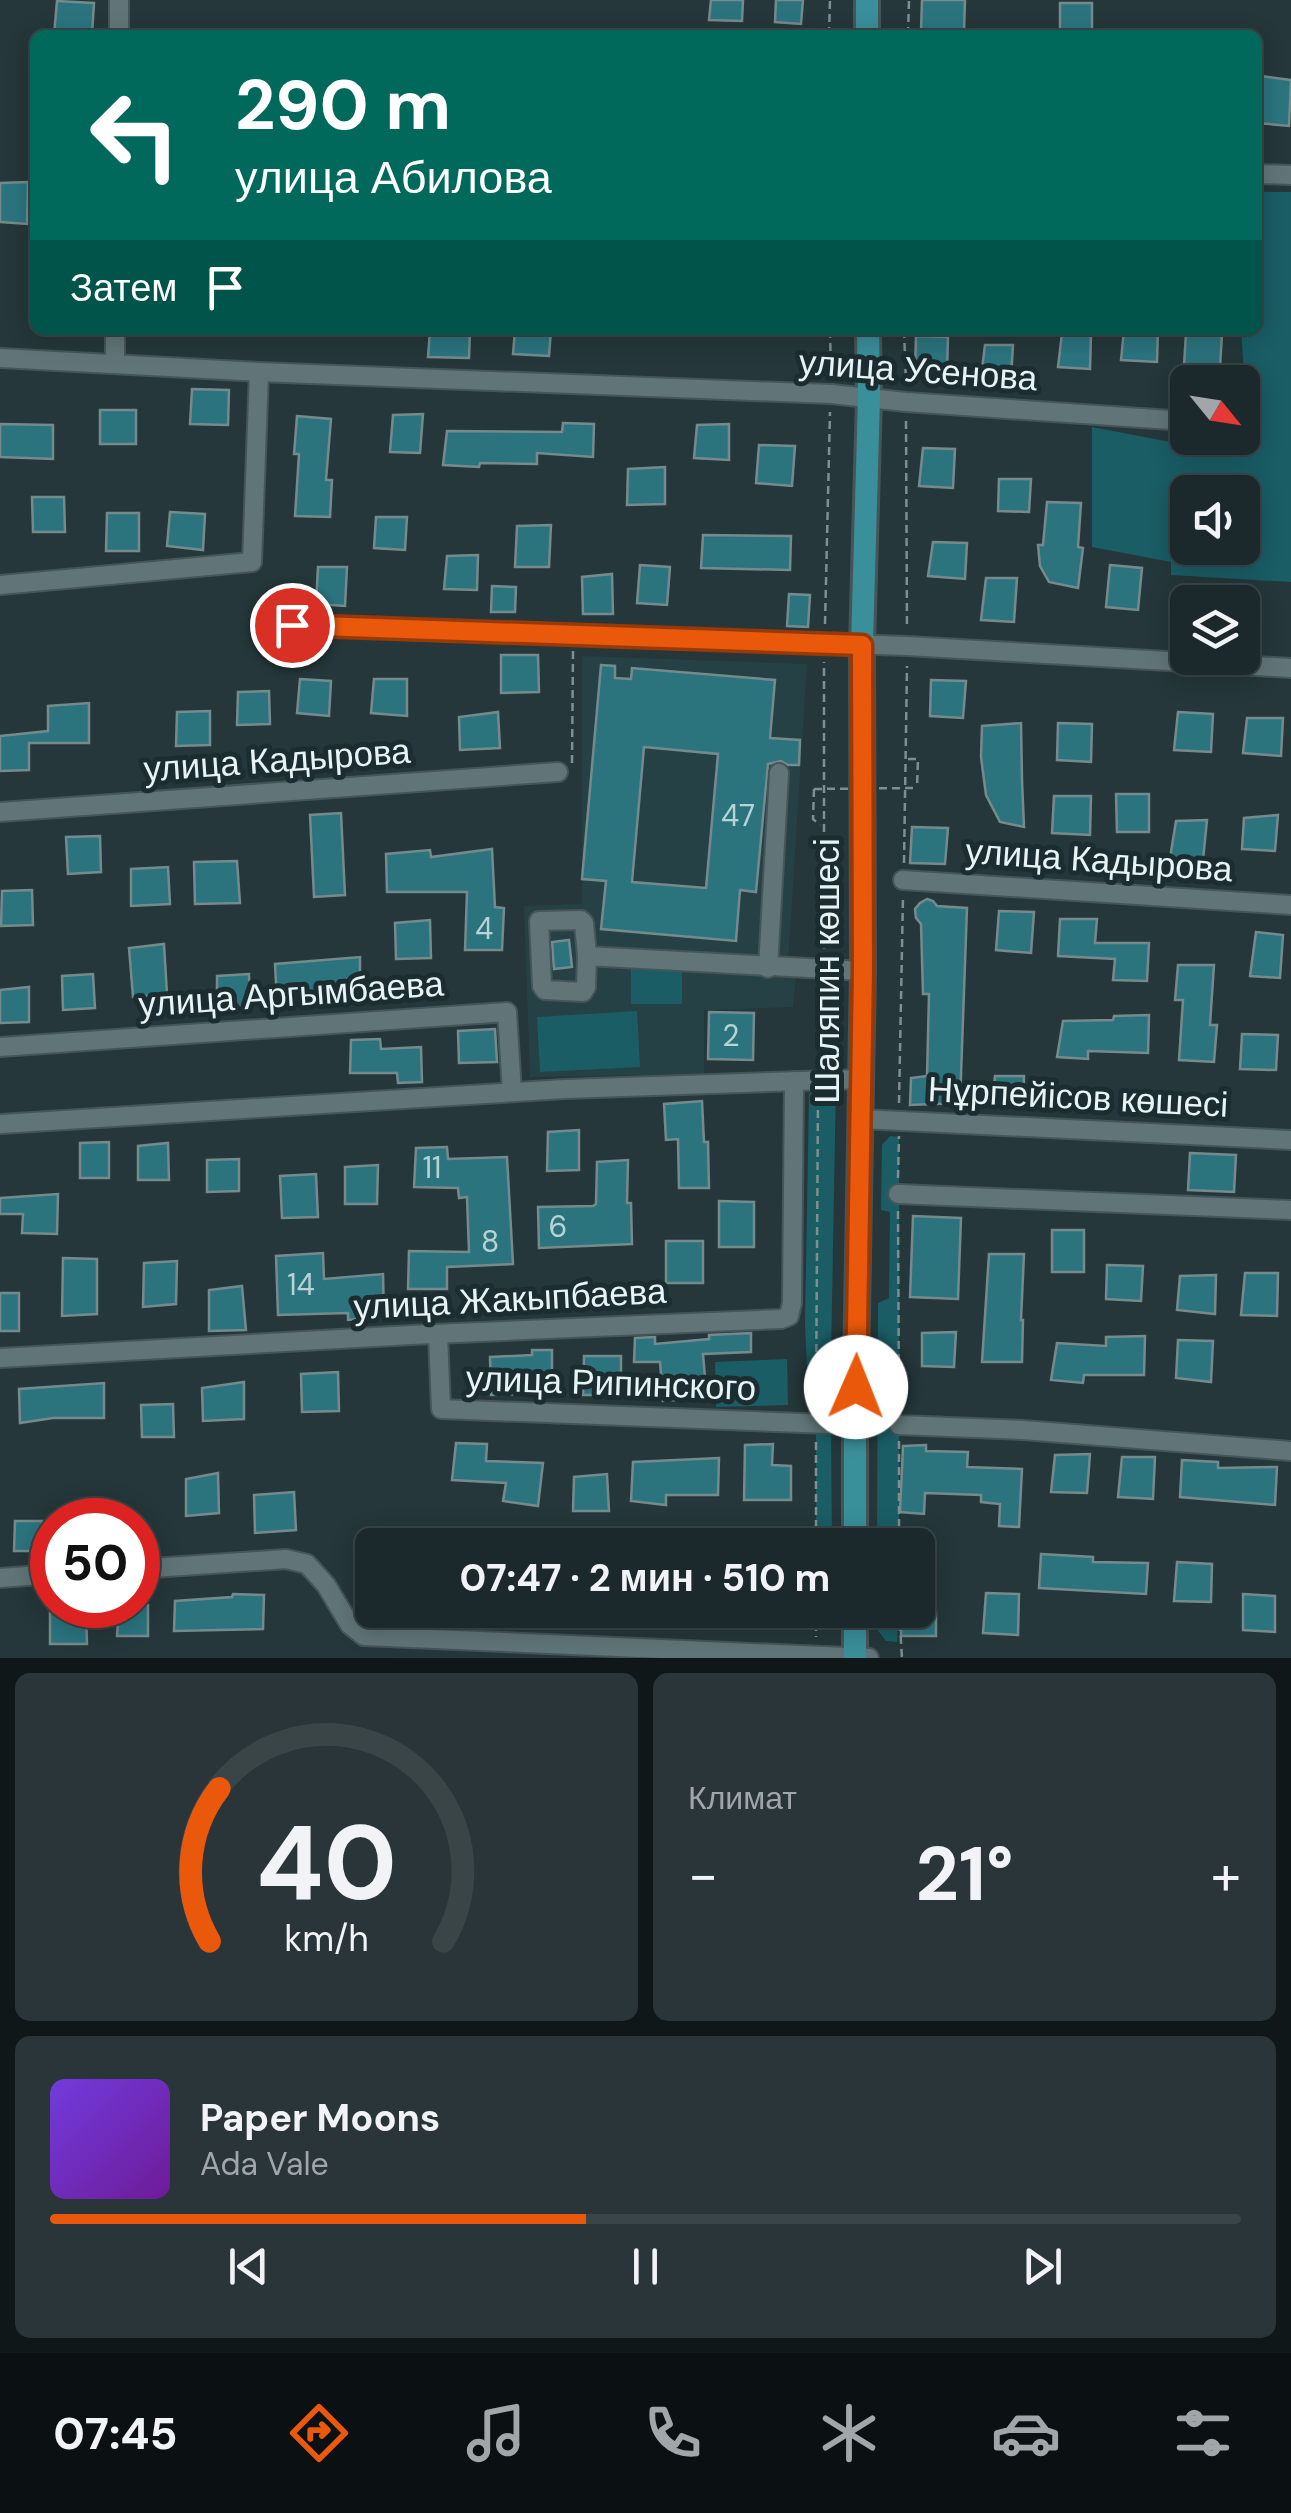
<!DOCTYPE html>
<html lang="ru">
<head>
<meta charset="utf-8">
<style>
	body { margin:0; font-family:"DM Sans",sans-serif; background:#293538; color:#f1f3f6; height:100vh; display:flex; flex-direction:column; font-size:38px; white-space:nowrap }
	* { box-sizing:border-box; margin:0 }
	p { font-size:32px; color:#a0a6a9 }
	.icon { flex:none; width:55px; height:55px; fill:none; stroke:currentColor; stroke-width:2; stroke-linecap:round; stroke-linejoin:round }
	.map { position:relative; height:1658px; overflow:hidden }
	.details { display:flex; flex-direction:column; gap:15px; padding:15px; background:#0f1718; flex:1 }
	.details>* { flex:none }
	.hud { position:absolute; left:30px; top:30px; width:1232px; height:305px; border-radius:15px; box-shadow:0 5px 25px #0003,0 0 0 2px #3a4548; background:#00695c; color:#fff; overflow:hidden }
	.needle { width:65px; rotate:120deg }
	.buttons { position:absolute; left:1170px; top:365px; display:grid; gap:20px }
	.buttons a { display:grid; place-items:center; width:90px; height:90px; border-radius:15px; background:#1c292c; box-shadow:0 5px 25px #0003,0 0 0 2px #3a4548; font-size:50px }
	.speed { position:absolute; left:30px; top:1498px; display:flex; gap:20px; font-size:50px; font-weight:700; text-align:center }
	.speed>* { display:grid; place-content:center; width:130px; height:130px; border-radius:50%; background:#1c292c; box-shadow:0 5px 25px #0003,0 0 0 2px #3a4548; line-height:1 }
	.speed .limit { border:15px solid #d22; background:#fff; color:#111 }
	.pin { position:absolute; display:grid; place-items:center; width:85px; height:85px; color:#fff; margin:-42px; border:5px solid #fff; border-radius:50%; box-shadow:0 2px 10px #0007 }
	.me { position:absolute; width:110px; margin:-55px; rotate:1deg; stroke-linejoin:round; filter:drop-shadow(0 0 8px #0008) }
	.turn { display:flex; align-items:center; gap:35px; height:210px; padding:0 40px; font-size:45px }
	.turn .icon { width:130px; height:130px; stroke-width:2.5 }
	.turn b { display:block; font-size:70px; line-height:85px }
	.then { display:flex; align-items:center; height:95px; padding:0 40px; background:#0003; gap:20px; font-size:38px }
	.big { font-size:75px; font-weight:700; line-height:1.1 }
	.details .tile { flex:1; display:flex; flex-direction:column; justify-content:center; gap:15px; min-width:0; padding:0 35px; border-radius:15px; background:#293538 }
	.details .dial { align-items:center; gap:0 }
	.dial svg { height:260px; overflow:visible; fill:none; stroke:#3a4548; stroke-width:7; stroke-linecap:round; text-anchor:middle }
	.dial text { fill:#f1f3f6; stroke:none }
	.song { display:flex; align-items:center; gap:30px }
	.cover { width:120px; height:120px; border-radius:15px; background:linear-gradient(135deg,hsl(260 70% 55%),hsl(280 70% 35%)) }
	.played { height:10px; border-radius:5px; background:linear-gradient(90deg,#ea580c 45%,#3a4548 45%) }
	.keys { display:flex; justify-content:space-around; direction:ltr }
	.heat { display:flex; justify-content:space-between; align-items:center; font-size:55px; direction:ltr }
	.details .tiles { flex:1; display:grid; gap:15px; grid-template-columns:1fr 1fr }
	.tile:last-child { grid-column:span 2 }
	.trip { position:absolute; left:355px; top:1528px; width:580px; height:100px; border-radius:15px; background:#1c292c; box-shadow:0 5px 25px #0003,0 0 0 2px #3a4548; font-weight:700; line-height:100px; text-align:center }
	.tabs { display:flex; height:160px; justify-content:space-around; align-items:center; background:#0b1012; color:#a0a6a9 }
	.tabs .icon { width:70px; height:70px }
	.tabs .active { color:#ea580c }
	.tabs b { font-size:45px; color:#f1f3f6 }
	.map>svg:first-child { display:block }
</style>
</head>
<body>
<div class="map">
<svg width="1291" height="1658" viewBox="0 0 1291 1658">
	<rect width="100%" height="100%" fill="#25373a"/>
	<polygon fill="#254145" points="582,656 807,664 788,963 796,976 793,1007 704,1010 704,1074 530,1077 524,906 582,904"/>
	<g fill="#1a5d65" fill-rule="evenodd">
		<path d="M1258,192H1291V582L1171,575V562L1092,547V427L1186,445L1188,438H1242L1243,414L1247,413L1241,330H1258ZM1242,492V548H1188V492Z"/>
		<rect x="631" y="969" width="51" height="35"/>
		<polygon points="637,1011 640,1067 540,1072 537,1017"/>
		<polygon points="836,1080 830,1415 809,1414 805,1323 809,1094 822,1081"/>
		<polygon points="890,1136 899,1137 899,1545 877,1545 878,1303 889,1298 890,1212 881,1210 882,1145"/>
		<polygon points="787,1359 788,1405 716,1407 715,1362"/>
		<polygon points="816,1424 831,1425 832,1545 816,1545"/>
		<polygon points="876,1610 899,1610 897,1642 886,1641 876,1628"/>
	</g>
	<g fill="#2b747e" stroke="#758a8d" stroke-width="2.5" fill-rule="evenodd">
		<polygon points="711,0 743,0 742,21 709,20"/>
		<polygon points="776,0 803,0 801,24 775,22"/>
		<polygon points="922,0 965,0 964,31 921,31"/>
		<polygon points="57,1 94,3 92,35 54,35"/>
		<rect x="1060" y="3" width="32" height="32"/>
		<polygon points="1261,76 1291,80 1289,126 1258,123"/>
		<polygon points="28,182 27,224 0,222 0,183"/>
		<polygon points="430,330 470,330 469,358 428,357"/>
		<polygon points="515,330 551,330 549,356 513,354"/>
		<polygon points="1124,330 1158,330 1157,362 1121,360"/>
		<polygon points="1062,333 1091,334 1090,369 1058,367"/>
		<polygon points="1186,333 1222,334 1220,368 1184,366"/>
		<polygon points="916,336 948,337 947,373 915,372"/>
		<polygon points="985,345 1013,345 1011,378 981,377"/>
		<polygon points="192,389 229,390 228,425 190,424"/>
		<rect x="100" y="410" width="36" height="34"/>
		<polygon points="423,414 420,453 390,452 393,415"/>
		<polygon points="297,416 331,419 326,480 332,480 330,517 295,516 299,454 294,454"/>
		<polygon points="563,423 594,424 593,457 537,453 537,464 480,463 479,467 443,465 447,431 562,432"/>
		<polygon points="0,424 53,425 53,459 0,457"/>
		<polygon points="729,424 729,460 694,458 697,425"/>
		<polygon points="759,445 795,446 792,486 756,483"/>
		<polygon points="923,448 955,449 953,488 919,486"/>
		<polygon points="665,467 665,504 627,505 628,469"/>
		<polygon points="999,479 1031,479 1029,512 998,511"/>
		<polygon points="32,497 64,497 65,532 33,532"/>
		<polygon points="1047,502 1081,503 1078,547 1083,548 1078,588 1049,582 1040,566 1038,545 1043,545"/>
		<polygon points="170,512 205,514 203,550 167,546"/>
		<polygon points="107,513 139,513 139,551 106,551"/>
		<polygon points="376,517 407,517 405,550 374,548"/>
		<polygon points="551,525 549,567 515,567 517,526"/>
		<polygon points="703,535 791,536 790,570 701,568"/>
		<polygon points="933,542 967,543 965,579 928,576"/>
		<polygon points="478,555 477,590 444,589 447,556"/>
		<polygon points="640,565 670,567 667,605 637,603"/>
		<polygon points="1110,565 1142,568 1138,610 1106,607"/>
		<polygon points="318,567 347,567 345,606 316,604"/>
		<polygon points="612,574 613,614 583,614 582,577"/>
		<polygon points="986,578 1017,578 1014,622 981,620"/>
		<polygon points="492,586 516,587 515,612 491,612"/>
		<polygon points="789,594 810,595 808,627 787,626"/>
		<polygon points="501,655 538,655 539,692 501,693"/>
		<path d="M601,665L615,666V678L631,679L632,668L775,680L770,738L800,740L799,765H788L781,761L768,764L756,892L740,890L736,941L601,929L606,881L582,879ZM644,747L718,754L706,888L632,882Z"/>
		<polygon points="300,679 331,681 329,716 297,713"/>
		<polygon points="374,679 407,679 407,716 371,713"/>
		<polygon points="931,680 966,681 963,718 930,716"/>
		<polygon points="269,691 270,724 237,725 238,692"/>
		<polygon points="89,703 89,743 29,743 29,770 0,771 0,736 48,731 48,706"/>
		<polygon points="210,711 210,745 176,746 177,712"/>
		<polygon points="498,712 500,748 460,750 459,717"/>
		<polygon points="1178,712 1213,714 1211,752 1174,750"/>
		<polygon points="1247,718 1283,718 1281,756 1243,753"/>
		<polygon points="1021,723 1022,780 1024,827 1000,822 986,795 981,757 982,726"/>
		<polygon points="1058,723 1092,724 1091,762 1057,760"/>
		<polygon points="1116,794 1149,794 1149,832 1117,832"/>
		<polygon points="1054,796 1091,796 1090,835 1052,833"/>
		<polygon points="341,813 345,895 314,897 310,815"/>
		<polygon points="1278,815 1275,851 1242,849 1244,818"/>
		<polygon points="1207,820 1203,860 1170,858 1176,821"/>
		<polygon points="912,827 948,828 945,864 910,863"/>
		<polygon points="100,836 101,872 68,874 66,837"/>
		<polygon points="492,849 495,907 504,908 502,950 465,950 467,892 387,892 386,854 430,850 431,857"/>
		<polygon points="237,861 240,903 195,904 194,862"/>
		<polygon points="168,867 170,904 131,906 131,869"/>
		<polygon points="32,890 33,925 1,926 2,891"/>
		<polygon points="927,899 933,901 937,906 967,908 960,1103 910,1105 911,1078 927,1076 929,994 923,994 921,924 916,918 915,909 920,903"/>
		<polygon points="999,911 1034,912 1031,953 996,950"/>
		<polygon points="1060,919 1097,919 1095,943 1149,943 1147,981 1113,980 1115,959 1058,956"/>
		<polygon points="430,920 431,958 396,959 395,923"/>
		<polygon points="1256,932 1283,935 1280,978 1250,976"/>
		<polygon points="569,940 572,967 554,969 552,942"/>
		<polygon points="164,944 167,994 133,997 129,948"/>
		<polygon points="360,957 360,993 305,994 305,1000 277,1002 275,964"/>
		<polygon points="1178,965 1214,965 1210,1025 1217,1025 1214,1062 1179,1060 1183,1000 1175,1000"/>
		<polygon points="93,974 95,1008 63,1010 62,976"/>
		<polygon points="249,974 250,1006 217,1006 217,976"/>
		<polygon points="29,987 29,1022 0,1023 0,990"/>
		<polygon points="709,1012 754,1013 753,1060 708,1059"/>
		<polygon points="1149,1015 1148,1053 1088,1051 1088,1059 1057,1057 1063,1021 1113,1020 1114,1016"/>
		<polygon points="495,1029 497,1062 459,1063 458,1031"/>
		<polygon points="1242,1034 1278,1035 1276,1070 1240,1069"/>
		<polygon points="380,1039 381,1049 421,1047 422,1082 398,1083 397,1073 350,1073 351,1040"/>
		<polygon points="995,1076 1024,1076 1023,1107 992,1105"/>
		<polygon points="702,1101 704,1142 708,1142 709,1188 679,1188 678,1139 666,1140 664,1104"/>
		<polygon points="579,1130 579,1170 547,1171 548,1132"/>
		<polygon points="109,1142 109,1178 80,1178 80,1143"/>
		<polygon points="168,1143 169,1180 138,1180 138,1146"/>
		<polygon points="447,1147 448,1159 507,1157 513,1264 447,1267 447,1289 408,1289 409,1251 469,1252 467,1197 459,1198 458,1188 414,1187 416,1148"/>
		<polygon points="1190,1153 1236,1155 1234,1192 1188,1190"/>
		<polygon points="239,1159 239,1191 207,1192 207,1160"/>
		<polygon points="628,1160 627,1203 631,1203 632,1244 539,1248 538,1207 593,1206 596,1204 597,1162"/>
		<polygon points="378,1165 377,1204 345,1204 345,1167"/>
		<polygon points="316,1174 318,1217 282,1218 280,1176"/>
		<polygon points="58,1194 57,1234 22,1233 23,1214 0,1214 0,1198"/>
		<polygon points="719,1201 754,1202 754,1247 719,1247"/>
		<polygon points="913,1216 961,1218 958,1299 910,1297"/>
		<rect x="1052" y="1230" width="32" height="42"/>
		<rect x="666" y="1241" width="37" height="42"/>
		<polygon points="323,1253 324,1279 383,1274 384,1317 348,1320 348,1313 278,1315 276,1256"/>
		<polygon points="989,1254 1024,1254 1021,1320 1023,1320 1022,1362 982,1362"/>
		<polygon points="63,1258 97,1259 97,1314 62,1316"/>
		<polygon points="177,1261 176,1304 143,1307 144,1263"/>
		<polygon points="1107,1265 1143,1266 1141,1301 1106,1299"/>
		<polygon points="1245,1273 1278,1273 1277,1316 1241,1315"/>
		<polygon points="1216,1275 1215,1314 1177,1310 1180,1276"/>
		<polygon points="242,1286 246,1330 209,1331 209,1290"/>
		<rect x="0" y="1293" width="19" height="38"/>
		<polygon points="956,1332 954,1367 922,1366 922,1333"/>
		<polygon points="751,1333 751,1352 703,1354 706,1389 688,1391 689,1399 663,1401 660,1362 634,1362 635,1338 655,1337 655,1344 709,1339 709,1335"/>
		<polygon points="1145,1336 1144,1375 1084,1375 1083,1383 1051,1380 1057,1343 1106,1346 1106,1337"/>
		<polygon points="1178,1340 1213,1341 1211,1382 1176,1378"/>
		<polygon points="532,1350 552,1350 552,1386 524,1386 524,1394 491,1395 490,1357 532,1355"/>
		<polygon points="584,1356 621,1356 621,1395 583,1395"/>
		<polygon points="338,1372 339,1411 302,1412 301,1374"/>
		<polygon points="244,1382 244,1419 203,1421 202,1388"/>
		<polygon points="104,1383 104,1418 53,1418 20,1423 19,1389"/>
		<polygon points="173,1404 174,1437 142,1437 141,1405"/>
		<polygon points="456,1443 487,1444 486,1461 543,1463 538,1506 503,1501 506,1483 452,1480"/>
		<polygon points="773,1444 772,1465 791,1466 791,1500 744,1500 745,1445"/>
		<polygon points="926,1445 926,1451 968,1452 967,1467 1022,1469 1019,1527 999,1526 1000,1504 981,1502 981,1495 925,1493 924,1514 900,1512 903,1446"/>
		<polygon points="1090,1454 1087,1493 1051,1492 1055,1455"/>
		<polygon points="1122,1457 1155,1457 1153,1499 1118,1497"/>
		<polygon points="719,1458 718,1495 666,1495 666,1505 631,1501 633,1462"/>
		<polygon points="1182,1460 1218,1462 1218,1468 1277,1467 1275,1505 1180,1497"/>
		<polygon points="218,1473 219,1513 186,1516 186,1479"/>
		<polygon points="607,1474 609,1511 573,1511 574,1477"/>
		<polygon points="294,1492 296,1530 255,1533 254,1495"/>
		<polygon points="15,1521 42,1521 42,1551 14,1551"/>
		<polygon points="1041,1554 1093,1557 1093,1562 1148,1563 1146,1594 1039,1588"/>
		<polygon points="1177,1562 1212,1564 1211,1602 1174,1601"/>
		<polygon points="986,1593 1019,1594 1018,1635 983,1633"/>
		<polygon points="233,1594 264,1595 263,1629 174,1631 175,1601 232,1597"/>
		<polygon points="1243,1594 1275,1596 1275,1632 1243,1630"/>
		<polygon points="119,1605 148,1605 148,1636 117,1636"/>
		<polygon points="86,1610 87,1644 50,1644 50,1611"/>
		<rect x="901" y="1612" width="35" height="24"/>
	</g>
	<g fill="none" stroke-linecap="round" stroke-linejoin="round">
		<g stroke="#465558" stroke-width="22">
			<g id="minor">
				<polyline points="119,35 119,0"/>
				<polyline points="1258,174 1291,175"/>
				<polyline points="0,358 259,372 831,394 906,402 1171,420"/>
				<polyline points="115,364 115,330"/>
				<polyline points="0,585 252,562 259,372"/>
				<polyline points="292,625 907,646 1291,668"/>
				<polyline points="0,812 558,772"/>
				<polyline points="903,880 1291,905"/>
				<polyline points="587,956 586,987 583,992 545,990 542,986 539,921 581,920 584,923 587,956 863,971"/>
				<polyline points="768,968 779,773"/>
				<polyline points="0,1047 507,1012 512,1092"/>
				<polyline points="861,1119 1291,1140"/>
				<polyline points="0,1124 565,1089 862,1079"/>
				<polyline points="898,1194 1291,1210"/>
				<polyline points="438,1334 441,1409 855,1425"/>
				<polyline points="0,1358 411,1335 781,1319 789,1316 792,1303 794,1081"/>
				<polyline points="899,1425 1023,1430 1291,1451"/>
				<polyline points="138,1569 286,1559 307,1564 326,1585 350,1625 364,1636 869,1658"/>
				<polyline points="0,1578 52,1574"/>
			</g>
		</g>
		<g stroke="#465558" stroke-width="28">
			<g id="major">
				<polyline points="867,35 867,0"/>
				<polyline points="855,1545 855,1425 863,971 862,645 869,398 868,330"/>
				<polyline points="855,1610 855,1658"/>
			</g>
		</g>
		<g stroke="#7f8e90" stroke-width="2.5" stroke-dasharray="8 5" stroke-linecap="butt">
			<polyline points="829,35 830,0"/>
			<polyline points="908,35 909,0"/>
			<polyline points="830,330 831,374"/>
			<polyline points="904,330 906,383"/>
			<polyline points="906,421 907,628"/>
			<polyline points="825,624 830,412"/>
			<polyline points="908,759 918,759 917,788"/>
			<polyline points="572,763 573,651"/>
			<polyline points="814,789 813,819 820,825"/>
			<polyline points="904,863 907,666"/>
			<polyline points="824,949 824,662"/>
			<polyline points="819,1064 823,987"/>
			<polyline points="899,1103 903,896"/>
			<polyline points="898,1178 899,1136"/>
			<polyline points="898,1211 899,1408"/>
			<polyline points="816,1404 818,1097"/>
			<polyline points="899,1441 899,1545"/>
			<polyline points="816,1442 816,1545"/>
			<polyline points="816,1610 816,1637"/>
			<polyline points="899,1610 902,1658"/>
			<polyline points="819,1628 833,1628"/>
			<polyline points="877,1628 899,1629"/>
		</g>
		<use href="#minor" stroke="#617578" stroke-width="18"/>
		<use href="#major" stroke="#398f9a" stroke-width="22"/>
		<polyline stroke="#7f8e90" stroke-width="2.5" stroke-dasharray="8 5" stroke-linecap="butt" points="814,789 917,788"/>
	</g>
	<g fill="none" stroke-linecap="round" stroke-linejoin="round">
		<g stroke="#983908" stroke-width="25">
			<polyline id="route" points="292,625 862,645 863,971 856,1387"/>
		</g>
		<use href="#route" stroke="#ea580c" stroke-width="18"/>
	</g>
	<g text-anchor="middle" stroke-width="10" stroke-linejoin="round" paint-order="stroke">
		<g font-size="30" fill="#b8d3d6">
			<text x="738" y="826">47</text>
			<text x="484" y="939">4</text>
			<text x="731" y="1046">2</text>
			<text x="432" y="1178">11</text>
			<text x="558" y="1237">6</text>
			<text x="490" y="1252">8</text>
			<text x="301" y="1295">14</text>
		</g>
		<g font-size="35" fill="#e7f3f4" stroke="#1b2d30">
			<text transform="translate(918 370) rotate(4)" y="12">улица Усенова</text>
			<text transform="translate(277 760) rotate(-4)" y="12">улица Кадырова</text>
			<text transform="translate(1099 860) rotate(4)" y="12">улица Кадырова</text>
			<text transform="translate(827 971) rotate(-90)" y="12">Шаляпин көшесі</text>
			<text transform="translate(291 994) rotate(-4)" y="12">улица Аргымбаева</text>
			<text transform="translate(1078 1097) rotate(3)" y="12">Нұрпейісов көшесі</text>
			<text transform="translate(510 1299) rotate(-3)" y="12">улица Жакыпбаева</text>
			<text transform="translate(611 1383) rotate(2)" y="12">улица Рипинского</text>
		</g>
	</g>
</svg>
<div class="buttons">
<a><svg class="needle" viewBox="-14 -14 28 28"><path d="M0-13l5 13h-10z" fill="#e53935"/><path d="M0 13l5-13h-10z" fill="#a0a6a9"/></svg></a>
<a><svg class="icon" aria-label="sound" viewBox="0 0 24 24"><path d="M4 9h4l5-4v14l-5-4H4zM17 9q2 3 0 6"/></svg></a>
<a><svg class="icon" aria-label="layers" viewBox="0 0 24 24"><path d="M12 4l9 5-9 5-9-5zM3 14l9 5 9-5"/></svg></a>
</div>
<div class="speed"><div class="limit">50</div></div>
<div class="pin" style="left:292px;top:625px;background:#d93025"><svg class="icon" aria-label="arrive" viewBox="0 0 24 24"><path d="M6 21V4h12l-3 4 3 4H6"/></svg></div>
<svg class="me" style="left:856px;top:1387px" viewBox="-20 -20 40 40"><circle r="19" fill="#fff"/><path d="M0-13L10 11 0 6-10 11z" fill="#ea580c"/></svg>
<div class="trip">07:47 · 2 мин · 510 m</div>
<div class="hud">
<div class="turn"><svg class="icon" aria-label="left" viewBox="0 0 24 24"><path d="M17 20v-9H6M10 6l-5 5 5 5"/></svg><div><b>290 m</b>улица Абилова</div></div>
<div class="then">Затем<svg class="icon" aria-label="arrive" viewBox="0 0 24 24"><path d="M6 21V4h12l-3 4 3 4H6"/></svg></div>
</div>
</div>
<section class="details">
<div class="tiles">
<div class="tile dial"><svg viewBox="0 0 100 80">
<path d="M14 69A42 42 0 1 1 86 69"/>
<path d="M14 69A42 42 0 0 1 17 22" stroke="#ea580c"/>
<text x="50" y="56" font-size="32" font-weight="700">40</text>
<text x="50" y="72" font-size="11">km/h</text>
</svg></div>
<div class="tile"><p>Климат</p>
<div class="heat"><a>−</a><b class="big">21°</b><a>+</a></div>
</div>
<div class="tile">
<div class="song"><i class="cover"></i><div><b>Paper Moons</b><p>Ada Vale</p></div></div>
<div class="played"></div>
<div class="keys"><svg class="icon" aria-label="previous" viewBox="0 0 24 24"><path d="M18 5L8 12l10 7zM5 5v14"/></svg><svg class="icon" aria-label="pause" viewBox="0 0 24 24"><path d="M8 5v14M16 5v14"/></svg><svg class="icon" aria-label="next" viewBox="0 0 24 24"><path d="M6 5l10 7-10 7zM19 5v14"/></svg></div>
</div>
</div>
</section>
<nav class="tabs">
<b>07:45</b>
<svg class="icon active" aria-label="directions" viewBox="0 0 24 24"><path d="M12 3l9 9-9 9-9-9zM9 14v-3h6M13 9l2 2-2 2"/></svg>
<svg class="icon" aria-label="music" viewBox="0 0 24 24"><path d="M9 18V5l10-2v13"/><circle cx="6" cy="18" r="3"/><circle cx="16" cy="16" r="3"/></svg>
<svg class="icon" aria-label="phone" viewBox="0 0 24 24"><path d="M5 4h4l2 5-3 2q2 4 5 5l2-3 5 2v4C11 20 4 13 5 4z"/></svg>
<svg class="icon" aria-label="climate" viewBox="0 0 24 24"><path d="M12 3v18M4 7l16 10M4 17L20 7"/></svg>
<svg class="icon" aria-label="car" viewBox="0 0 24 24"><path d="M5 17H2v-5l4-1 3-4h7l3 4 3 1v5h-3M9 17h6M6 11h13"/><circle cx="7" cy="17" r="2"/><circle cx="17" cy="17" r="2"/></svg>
<svg class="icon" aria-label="filters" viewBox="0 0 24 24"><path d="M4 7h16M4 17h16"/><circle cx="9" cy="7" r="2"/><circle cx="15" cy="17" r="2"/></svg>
</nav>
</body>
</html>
